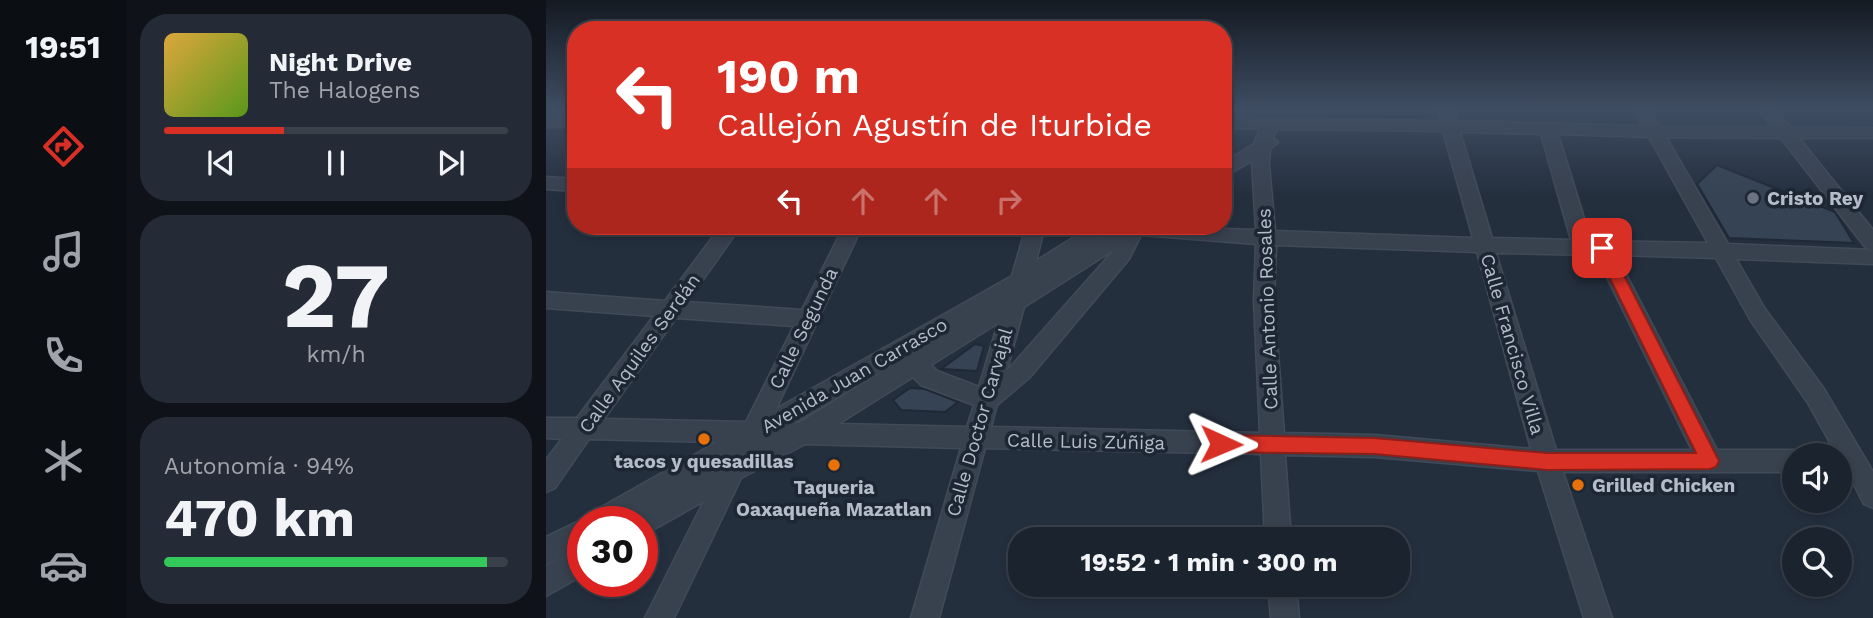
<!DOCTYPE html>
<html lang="es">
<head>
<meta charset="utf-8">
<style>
	body { margin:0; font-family:"Work Sans",sans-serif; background:#242b36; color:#f1f3f6; height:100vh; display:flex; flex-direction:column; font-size:26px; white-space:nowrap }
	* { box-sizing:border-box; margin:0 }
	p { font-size:23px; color:#a0a4aa }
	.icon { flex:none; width:38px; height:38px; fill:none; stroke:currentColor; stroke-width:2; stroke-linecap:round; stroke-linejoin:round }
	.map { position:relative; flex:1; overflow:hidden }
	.panel { display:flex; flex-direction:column; gap:14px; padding:14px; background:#0f1319; width:420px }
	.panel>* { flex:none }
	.banner { position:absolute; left:21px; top:21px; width:665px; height:214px; border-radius:28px; box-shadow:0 4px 10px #0003,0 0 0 2px #39404a; background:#d93025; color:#fff; overflow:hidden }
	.controls { position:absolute; left:1236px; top:443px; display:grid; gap:14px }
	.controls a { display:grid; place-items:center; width:70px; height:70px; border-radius:50%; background:#1b232e; box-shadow:0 4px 10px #0003,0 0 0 2px #39404a; font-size:35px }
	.speed { position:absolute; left:21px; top:506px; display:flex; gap:14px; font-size:35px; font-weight:700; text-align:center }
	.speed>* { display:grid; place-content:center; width:91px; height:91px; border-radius:50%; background:#1b232e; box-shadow:0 4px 10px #0003,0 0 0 2px #39404a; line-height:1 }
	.speed .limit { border:10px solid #d22; background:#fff; color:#111 }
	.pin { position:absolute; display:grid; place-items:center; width:60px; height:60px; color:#fff; margin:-30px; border-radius:14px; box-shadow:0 4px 10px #0006 }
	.me { position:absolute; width:77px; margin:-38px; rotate:91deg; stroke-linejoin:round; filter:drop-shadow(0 0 5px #0008) }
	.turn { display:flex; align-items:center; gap:24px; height:147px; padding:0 35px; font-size:32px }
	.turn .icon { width:91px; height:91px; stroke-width:2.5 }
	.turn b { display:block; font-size:49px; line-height:60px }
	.lanes { display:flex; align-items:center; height:66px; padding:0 35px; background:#0003; justify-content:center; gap:35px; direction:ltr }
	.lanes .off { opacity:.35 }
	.big { font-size:52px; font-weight:700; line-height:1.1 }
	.panel .widget { flex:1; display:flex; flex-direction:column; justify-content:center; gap:10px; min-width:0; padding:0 24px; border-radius:28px; background:#242b36 }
	.panel .dial { align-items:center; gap:0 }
	.dial b { font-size:91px; line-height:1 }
	.song { display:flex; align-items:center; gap:21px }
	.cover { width:84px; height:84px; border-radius:10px; background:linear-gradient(135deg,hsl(40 70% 55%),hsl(90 70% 35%)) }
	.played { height:7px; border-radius:4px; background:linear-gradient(90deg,#d93025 35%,#39404a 35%) }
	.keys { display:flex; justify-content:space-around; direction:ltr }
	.charge { height:10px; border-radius:5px; background:linear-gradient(90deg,#34c759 94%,#39404a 0) }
	.trip { position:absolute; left:462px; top:527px; width:402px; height:70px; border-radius:28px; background:#1b232e; box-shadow:0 4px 10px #0003,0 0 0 2px #39404a; font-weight:700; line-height:70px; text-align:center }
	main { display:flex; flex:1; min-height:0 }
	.tabs { display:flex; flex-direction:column; width:126px; justify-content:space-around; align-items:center; background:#0b0e12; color:#a0a4aa }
	.tabs .icon { width:49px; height:49px }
	.tabs .current { color:#d93025 }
	.tabs b { font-size:32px; color:#f1f3f6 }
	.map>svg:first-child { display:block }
</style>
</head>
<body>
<main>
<nav class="tabs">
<b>19:51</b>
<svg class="icon current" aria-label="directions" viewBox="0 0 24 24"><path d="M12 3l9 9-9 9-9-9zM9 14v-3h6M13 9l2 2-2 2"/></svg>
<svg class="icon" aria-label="music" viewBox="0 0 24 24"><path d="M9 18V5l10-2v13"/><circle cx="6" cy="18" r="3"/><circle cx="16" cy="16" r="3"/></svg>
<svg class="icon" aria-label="phone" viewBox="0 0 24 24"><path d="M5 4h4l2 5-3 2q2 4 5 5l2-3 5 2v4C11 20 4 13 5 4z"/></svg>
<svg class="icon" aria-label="climate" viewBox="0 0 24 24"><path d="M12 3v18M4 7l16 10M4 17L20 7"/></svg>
<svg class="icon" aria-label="car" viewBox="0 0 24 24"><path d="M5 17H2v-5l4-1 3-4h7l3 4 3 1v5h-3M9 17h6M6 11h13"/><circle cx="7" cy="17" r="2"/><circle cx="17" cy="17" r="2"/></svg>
</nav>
<section class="panel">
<div class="widget">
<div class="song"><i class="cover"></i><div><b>Night Drive</b><p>The Halogens</p></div></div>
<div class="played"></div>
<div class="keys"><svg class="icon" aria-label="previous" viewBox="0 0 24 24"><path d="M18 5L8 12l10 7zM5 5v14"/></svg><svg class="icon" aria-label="pause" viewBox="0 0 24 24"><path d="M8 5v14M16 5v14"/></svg><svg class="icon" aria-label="next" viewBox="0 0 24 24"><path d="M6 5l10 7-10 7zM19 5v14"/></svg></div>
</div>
<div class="widget dial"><b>27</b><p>km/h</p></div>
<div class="widget"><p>Autonomía · 94%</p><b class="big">470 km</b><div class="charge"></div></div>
</section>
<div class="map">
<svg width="1327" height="618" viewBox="0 0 1327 618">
	<rect width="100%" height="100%" fill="#242f3e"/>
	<g fill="#364354" stroke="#1f2835" stroke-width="2">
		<polygon points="1171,165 1289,212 1308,243 1183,238 1151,184"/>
		<polygon points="429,344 438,346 431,371 395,369"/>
		<polygon points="364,388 379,389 412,402 399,412 355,410 347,400"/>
	</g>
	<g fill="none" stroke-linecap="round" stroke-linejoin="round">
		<g stroke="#414a57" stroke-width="3">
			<g id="minor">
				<path d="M891,109H907L911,121L1097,126L1088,109H1104L1114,127H1227L1213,109H1229L1244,127L1327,128V138H1253L1327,230V264L1190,259L1219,309L1278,389L1327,472V508L1318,504L1293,455H1291L1262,403L1205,321L1170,258L1070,255L1171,450H1248L1258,455H1248V472H1017L1066,618H1038L992,471L829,457L739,455L745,539H719L715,454L439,448L393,618H365L415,448L259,444L195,478L128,618H99L158,501L96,536V522H84L86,518L79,522H37V575L0,596V566L14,558L0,564V537L37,519L41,521L45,513L171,442L43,439L9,488L0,492V460L16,439L0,438V418H31L108,316L0,308V292L119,301L175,226H195L141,302L256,310L298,226H499L490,261L546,226H570L567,231L540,248L577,226L710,230L706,161L677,177V163L708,144L714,128H677V118L894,121ZM731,129L897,131L927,238L729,231L723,165L724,149L732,142L727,138ZM914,132L995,134L1025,240L946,238ZM1012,134L1103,137L1162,243L1045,241ZM1120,137L1235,138L1320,248L1326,250L1182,244ZM313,233L478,234L466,276L230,409ZM595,235L710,244L708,301L714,433L445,427L451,405L484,377L583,259ZM730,245L931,252L985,449L829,435L738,433L728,301ZM569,249L468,363L461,370L478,307ZM950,253L1050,255L1146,450H1010ZM130,318L248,326L200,422L58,419ZM452,323L433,387L391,371L385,365ZM352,362L253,423H248ZM367,377L375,385L428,405L421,427L292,424Z"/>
				<rect x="0" y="117" width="30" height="10"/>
				<polygon points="0,177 30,179 30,191 0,189"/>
				<polygon points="722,584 750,584 753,618 725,618"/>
			</g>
		</g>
		<use href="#minor" fill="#38414e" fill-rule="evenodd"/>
	</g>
	<linearGradient id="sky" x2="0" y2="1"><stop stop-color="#141a22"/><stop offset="0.56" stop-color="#3f4d63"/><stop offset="1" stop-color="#3f4d63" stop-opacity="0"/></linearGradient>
	<rect width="1327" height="195" fill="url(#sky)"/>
	<polygon fill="#d93025" stroke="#8d1f18" stroke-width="2" points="1056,242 1064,248 1170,455 1173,461 1170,467 1164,469 1001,470 828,454 675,452 669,449 666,444 669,438 675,435 828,438 1001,453 1150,453 1049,248"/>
	<circle fill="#6b7280" stroke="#1d2633" stroke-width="2.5" cx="1207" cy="198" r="7"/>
	<g fill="#e8710a" stroke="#1d2633" stroke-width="2.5">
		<circle cx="158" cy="439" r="7"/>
		<circle cx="288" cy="465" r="7"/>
		<circle cx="1032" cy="485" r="7"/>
	</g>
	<g text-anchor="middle" stroke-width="7" stroke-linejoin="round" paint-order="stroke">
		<g font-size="19" font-weight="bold" fill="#b4bcc9" stroke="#1d2633" text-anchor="start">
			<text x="1221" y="205">Cristo Rey</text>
			<text x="158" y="468" text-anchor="middle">tacos y quesadillas</text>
			<text x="1046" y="492">Grilled Chicken</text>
			<text x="288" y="494" text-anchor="middle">Taqueria<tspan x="288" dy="22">Oaxaqueña Mazatlan</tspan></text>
		</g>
		<g font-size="19" fill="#b4bcc9" stroke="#1d2633">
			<text transform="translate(721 309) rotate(-92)" y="7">Calle Antonio Rosales</text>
			<text transform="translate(257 328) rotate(-64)" y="7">Calle Segunda</text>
			<text transform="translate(967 344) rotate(74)" y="7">Calle Francisco Villa</text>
			<text transform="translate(93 353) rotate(-54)" y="7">Calle Aquiles Serdán</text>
			<text transform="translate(308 375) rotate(-30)" y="7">Avenida Juan Carrasco</text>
			<text transform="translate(433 422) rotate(-74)" y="7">Calle Doctor Carvajal</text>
			<text transform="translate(540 441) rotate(1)" y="7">Calle Luis Zúñiga</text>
		</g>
	</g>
</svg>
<div class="controls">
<a><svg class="icon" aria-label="sound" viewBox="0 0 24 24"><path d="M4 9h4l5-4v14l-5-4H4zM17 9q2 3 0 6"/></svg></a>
<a><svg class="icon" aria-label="search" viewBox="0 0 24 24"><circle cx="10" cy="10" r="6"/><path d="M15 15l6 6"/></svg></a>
</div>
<div class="speed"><div class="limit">30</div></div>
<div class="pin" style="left:1056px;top:248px;background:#d93025"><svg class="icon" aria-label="arrive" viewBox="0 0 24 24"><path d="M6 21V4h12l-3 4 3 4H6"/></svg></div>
<svg class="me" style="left:675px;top:444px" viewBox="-20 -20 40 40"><path d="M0-17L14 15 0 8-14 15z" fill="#d93025" stroke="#fff" stroke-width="4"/></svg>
<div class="trip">19:52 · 1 min · 300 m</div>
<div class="banner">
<div class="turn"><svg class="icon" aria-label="left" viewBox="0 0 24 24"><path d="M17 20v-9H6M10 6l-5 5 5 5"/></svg><div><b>190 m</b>Callejón Agustín de Iturbide</div></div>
<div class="lanes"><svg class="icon" aria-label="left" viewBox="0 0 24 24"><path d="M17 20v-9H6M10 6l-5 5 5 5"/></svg><svg class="icon off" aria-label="ahead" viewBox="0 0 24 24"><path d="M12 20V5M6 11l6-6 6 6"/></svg><svg class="icon off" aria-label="ahead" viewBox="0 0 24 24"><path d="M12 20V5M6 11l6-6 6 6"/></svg><svg class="icon off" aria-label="right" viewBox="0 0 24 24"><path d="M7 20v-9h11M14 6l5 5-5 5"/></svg></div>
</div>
</div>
</main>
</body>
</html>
